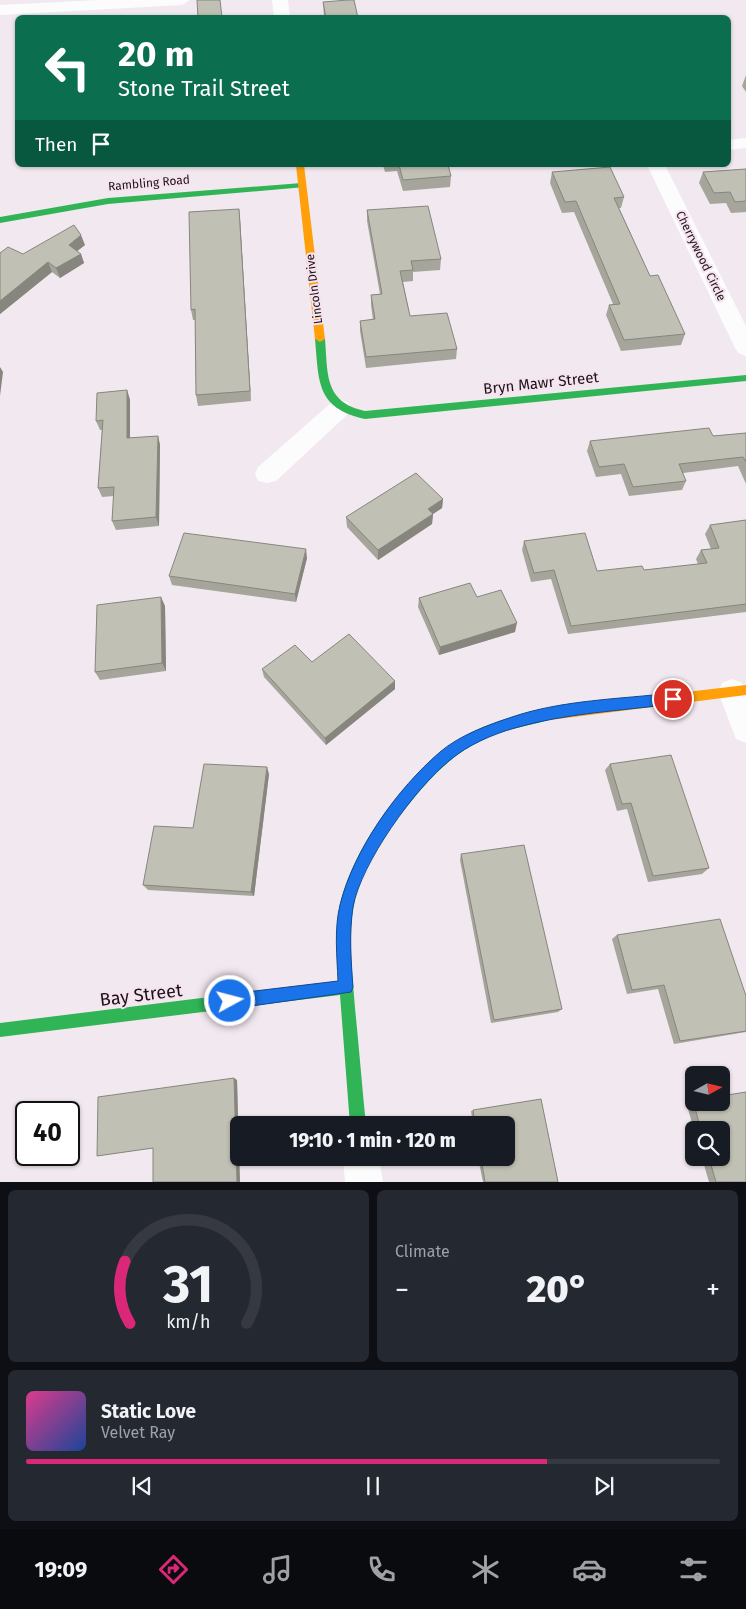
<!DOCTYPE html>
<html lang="en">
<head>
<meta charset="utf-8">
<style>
	body { margin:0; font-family:"Fira Sans",sans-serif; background:#242831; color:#f1f3f6; height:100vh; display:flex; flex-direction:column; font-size:19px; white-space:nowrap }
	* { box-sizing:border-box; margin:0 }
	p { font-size:16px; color:#9ea1a6 }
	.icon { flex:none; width:28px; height:28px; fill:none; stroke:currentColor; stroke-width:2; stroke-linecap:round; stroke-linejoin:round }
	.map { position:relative; height:1182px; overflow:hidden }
	.details { display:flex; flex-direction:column; gap:8px; padding:8px; background:#0d0f14; flex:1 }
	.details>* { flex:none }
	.guide { position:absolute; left:15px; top:15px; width:716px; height:152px; border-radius:8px; box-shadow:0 1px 4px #0004; background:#0b6e4f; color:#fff; overflow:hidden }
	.needle { width:32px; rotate:82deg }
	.controls { position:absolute; left:685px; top:1066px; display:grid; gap:10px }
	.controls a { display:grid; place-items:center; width:45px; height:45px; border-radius:8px; background:#171b24; box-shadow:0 1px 4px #0004; font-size:25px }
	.speed { position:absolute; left:15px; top:1101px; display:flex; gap:10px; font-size:25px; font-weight:700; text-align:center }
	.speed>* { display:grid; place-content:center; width:65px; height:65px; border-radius:50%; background:#171b24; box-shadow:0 1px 4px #0004; line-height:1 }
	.speed .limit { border:2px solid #111; border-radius:8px; background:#fff; color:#111 }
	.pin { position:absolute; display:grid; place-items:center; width:42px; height:42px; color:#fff; margin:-21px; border:2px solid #fff; border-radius:50%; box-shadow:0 1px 5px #0007 }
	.me { position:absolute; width:55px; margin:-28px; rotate:83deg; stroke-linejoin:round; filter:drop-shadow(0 0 4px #0008) }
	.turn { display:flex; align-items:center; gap:18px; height:105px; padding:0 20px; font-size:22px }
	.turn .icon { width:65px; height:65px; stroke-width:2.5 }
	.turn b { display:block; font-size:35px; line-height:42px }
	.then { display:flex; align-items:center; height:48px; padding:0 20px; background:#0003; gap:10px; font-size:19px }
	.big { font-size:38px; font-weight:800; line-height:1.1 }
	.details .card { flex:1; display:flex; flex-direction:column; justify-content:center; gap:8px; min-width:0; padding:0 18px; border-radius:8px; background:#242831 }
	.details .dial { align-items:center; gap:0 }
	.dial svg { height:130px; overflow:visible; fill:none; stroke:#363941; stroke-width:7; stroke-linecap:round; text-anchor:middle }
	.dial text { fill:#f1f3f6; stroke:none }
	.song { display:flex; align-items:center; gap:15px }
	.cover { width:60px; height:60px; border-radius:8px; background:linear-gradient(135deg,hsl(330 70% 55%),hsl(220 70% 35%)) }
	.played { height:5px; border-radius:2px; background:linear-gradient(90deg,#db2777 75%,#363941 75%) }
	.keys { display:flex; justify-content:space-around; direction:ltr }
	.heat { display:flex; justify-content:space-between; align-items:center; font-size:28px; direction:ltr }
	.details .tiles { flex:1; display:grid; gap:8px; grid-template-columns:1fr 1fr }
	.card:last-child { grid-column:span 2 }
	.trip { position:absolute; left:230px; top:1116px; width:285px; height:50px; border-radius:8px; background:#171b24; box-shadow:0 1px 4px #0004; font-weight:800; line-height:50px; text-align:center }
	.dock { display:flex; height:80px; justify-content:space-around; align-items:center; background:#090b0e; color:#9ea1a6 }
	.dock .icon { width:35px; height:35px }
	.dock .on { color:#db2777 }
	.dock b { font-size:22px; color:#f1f3f6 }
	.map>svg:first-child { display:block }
</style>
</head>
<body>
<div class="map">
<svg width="746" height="1182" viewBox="0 0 746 1182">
	<rect width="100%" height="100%" fill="#f2e8ef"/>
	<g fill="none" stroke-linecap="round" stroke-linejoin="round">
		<g fill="#fdfcfd" fill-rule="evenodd">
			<polygon points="98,0 190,0 182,5 0,15 0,5"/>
			<polygon points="272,0 288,0 290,18 274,18"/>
			<polygon points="746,138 746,148 729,150 729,140"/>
			<polygon points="647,165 665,165 746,326 746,356 738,353 735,348"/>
			<polygon points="340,400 348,402 351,408 348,414 276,481 267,483 258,481 255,474 258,467 332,402"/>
			<polygon points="732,679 742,683 746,692 746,743 736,739 718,692 722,683"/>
			<polygon points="343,1158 379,1158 383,1182 345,1182"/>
		</g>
		<g fill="#30b455" fill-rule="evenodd">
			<polygon points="302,183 306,185 305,187 108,204 0,223 0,217 108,198"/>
			<path d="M320,336L325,339C328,374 324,402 365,411L746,375V381L365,419C316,408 319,382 315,339Z"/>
			<path d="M550,708L554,710L556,714L554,718C530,727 502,728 479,741C451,756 428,780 409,804C389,828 367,857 358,888C346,927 352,968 355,1008C359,1047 362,1086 366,1125H350L340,995L0,1037V1023L339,981C337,957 335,932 339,909C351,846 414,763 470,733C495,720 523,714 550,708Z"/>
		</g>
		<g fill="#ff9f0a" fill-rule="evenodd">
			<polygon points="296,165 304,165 325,339 320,342 315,339"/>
			<polygon points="746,685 746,695 550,720 546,718 544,714 546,710 550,708"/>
		</g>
	</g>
	<g fill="#a6a59b">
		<polygon points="323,2 358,18 324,18"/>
		<polygon points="746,75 746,92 742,86"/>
		<polygon points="89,165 105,165 90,166"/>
		<polygon points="383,165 448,165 451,176 450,187 403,191 397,171 385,172"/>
		<polygon points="746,169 746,212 731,213 726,203 710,204 699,183 703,172"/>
		<polygon points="552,172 624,197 621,208 619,208 650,276 685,334 681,345 621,351 606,315 609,305 613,304 574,212 562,213 550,183"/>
		<polygon points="239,209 240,219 251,401 198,406 196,395 195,320 193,320 191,310"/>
		<polygon points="367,210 441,259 440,270 413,272 413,281 403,282 410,316 457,349 456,359 366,368 360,331 360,321 373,320 371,305 371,295 380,294 367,221"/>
		<polygon points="85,245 77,251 81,254 84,263 60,278 52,272 0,314 0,253 23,254"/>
		<polygon points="127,390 130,400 130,438 158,436 160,445 159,526 116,530 112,521 114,496 102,497 98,488 102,430 100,430 96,421"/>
		<polygon points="746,433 746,484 738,466 683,473 686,481 682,490 629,496 621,474 596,477 587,451 590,441 713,436"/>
		<polygon points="443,499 442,508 433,514 432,524 378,560 347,527 346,517"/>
		<polygon points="746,520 746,612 568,634 551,579 531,582 522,550 524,541 597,571 644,570 698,564 696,559 701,550 711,549 705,534 710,525"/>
		<polygon points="307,558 296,602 172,585 169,576"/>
		<polygon points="477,597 515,632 439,655 418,607 419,598"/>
		<polygon points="165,606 166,671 100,680 95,672"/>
		<polygon points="312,662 395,681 395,689 326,745 264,677 262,669"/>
		<polygon points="610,764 709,868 702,874 648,882 627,809 617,811 605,770"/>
		<polygon points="269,774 254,896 148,890 143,885 193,828"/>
		<polygon points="461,854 562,1009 558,1012 491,1023 460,860"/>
		<polygon points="617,935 746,996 746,1032 674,1044 658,989 627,994 612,939"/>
		<polygon points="237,1080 240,1182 153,1182 153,1148 97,1156"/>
		<polygon points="746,1092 746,1182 709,1182 702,1158 721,1158 721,1130 694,1130 686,1102 694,1101 694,1102 721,1102 721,1096"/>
		<polygon points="541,1099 558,1182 483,1182 478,1158 506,1158 506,1125 473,1125 471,1111"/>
	</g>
	<g fill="#87867e">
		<polygon points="239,209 240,219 251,401 250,391"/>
		<polygon points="81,235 85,245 72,255 69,245"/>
		<polygon points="81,254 84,263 60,278 56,268"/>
		<polygon points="48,262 52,272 0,314 0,301"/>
		<polygon points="0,367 3,372 0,396"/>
		<polygon points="127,390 130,400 130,448 127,438"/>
		<polygon points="158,436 160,445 159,526 156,517"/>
		<polygon points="443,499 442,508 427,518 428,509"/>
		<polygon points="433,514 432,524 378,560 378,550"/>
		<polygon points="306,549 307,558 296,602 295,594"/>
		<polygon points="161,597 165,606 166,671 162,663"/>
		<polygon points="517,623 515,632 439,655 440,647"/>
		<polygon points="395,681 395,689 326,745 325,738"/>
		<polygon points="267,767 269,774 254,896 251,892"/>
		<polygon points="234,1078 237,1080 239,1158 240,1182 237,1182"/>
	</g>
	<g fill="#c1c0b4" stroke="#87867e">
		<polygon points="197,0 220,0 222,18 198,18"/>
		<polygon points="348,0 354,0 358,18 326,18 323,2"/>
		<polygon points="399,165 448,165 451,176 403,180"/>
		<polygon points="610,167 624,197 614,198 650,276 658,275 685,334 624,340 609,305 620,304 576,201 565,202 552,172"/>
		<polygon points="746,169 746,201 735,202 730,192 714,193 703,172"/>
		<polygon points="428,206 441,259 411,261 413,270 400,271 410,316 447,313 457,349 366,357 360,321 375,319 371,295 382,294 367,210"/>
		<polygon points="239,209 250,391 196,395 195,309 191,310 189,212"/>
		<polygon points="74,225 81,235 69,245 81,254 56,268 48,262 0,301 0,253 8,247 23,254"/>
		<polygon points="127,390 127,438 158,436 156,517 112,521 114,487 98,488 103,420 96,421 97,393"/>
		<polygon points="709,428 713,436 746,433 746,462 743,457 679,464 686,481 633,487 624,464 599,467 590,441"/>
		<polygon points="416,473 443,499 428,509 433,514 378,550 346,517"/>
		<polygon points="746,520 746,604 571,626 554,570 534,573 524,541 585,533 597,571 642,566 644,570 707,563 701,550 719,548 710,525"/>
		<polygon points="184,533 306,549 295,594 169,576"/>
		<polygon points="470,583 477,597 501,590 517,623 440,647 419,598"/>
		<polygon points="161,597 162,663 95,672 97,605"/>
		<polygon points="349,634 395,681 325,738 262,669 295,645 312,662"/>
		<polygon points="671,755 709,868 653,876 631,803 622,804 610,764"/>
		<polygon points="204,764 267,767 251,892 143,885 154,826 193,828"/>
		<polygon points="524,845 562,1009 494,1020 461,854"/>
		<polygon points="720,919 746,996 746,1031 680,1041 664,985 632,990 617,935"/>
		<polygon points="234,1078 237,1182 153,1182 153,1148 97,1156 98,1097"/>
		<polygon points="746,1092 746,1182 716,1182 709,1158 721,1158 721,1130 701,1130 693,1101 694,1101 694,1102 721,1102 721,1096"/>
		<polygon points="541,1099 558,1182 485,1182 481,1158 506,1158 506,1125 475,1125 473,1110"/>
	</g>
	<path fill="#1a73e8" stroke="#114b97" d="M673,693L679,699L673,704C620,711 566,713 515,728C493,734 468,745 450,760C415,788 361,863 353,907C349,933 351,961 353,987L351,992L230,1009L225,1007L223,1001L225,996L230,994L338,981C337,956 334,929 340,905C354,849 397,789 440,752C460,735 488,725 512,717C562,700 620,699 673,693Z"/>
	<g text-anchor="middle" stroke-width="4" stroke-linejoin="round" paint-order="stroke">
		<g font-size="12" fill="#191216" stroke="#f7e3f0">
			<text transform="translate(149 183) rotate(-5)" y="4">Rambling Road</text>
			<text transform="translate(701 256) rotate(64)" y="4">Cherrywood Circle</text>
			<text transform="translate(314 289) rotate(-97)" y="4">Lincoln Drive</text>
		</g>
		<g font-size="15" fill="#191216" stroke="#f7e3f0">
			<text transform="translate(541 383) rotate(-6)" y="5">Bryn Mawr Street</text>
		</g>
		<g font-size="18" fill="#191216" stroke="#f7e3f0">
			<text transform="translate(141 995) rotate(-7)" y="6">Bay Street</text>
		</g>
	</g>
</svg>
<div class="controls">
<a><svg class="needle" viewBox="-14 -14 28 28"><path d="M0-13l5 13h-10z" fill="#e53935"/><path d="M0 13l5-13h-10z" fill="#9ea1a6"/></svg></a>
<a><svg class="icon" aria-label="search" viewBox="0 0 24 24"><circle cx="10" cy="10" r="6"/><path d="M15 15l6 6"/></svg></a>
</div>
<div class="speed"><div class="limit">40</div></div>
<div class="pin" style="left:673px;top:699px;background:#d93025"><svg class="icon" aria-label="arrive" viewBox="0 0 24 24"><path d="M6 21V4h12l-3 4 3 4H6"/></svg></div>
<svg class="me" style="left:230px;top:1001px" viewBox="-20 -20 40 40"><circle r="17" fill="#1a73e8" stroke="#fff" stroke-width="3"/><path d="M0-11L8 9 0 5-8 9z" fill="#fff"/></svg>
<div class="trip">19:10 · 1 min · 120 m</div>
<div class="guide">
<div class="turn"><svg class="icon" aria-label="left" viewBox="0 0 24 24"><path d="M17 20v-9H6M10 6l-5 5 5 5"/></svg><div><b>20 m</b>Stone Trail Street</div></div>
<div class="then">Then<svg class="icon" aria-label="arrive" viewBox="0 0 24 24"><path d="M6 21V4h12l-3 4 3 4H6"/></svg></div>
</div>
</div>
<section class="details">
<div class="tiles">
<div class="card dial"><svg viewBox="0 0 100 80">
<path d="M14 69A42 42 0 1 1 86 69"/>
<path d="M14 69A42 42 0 0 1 11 31" stroke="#db2777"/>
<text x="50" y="56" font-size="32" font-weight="700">31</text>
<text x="50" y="72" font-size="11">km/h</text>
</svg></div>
<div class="card"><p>Climate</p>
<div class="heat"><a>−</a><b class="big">20°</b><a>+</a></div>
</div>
<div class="card">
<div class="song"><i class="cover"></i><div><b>Static Love</b><p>Velvet Ray</p></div></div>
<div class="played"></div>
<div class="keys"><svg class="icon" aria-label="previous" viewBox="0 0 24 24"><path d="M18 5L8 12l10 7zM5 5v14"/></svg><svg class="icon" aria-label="pause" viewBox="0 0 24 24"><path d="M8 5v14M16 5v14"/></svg><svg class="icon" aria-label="next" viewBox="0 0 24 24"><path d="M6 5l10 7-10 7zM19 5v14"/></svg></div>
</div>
</div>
</section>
<nav class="dock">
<b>19:09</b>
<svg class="icon on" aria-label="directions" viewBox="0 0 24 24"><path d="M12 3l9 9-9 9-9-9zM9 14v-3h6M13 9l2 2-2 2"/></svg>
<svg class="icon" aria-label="music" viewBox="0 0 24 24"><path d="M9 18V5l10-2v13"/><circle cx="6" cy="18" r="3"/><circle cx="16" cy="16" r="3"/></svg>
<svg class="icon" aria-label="phone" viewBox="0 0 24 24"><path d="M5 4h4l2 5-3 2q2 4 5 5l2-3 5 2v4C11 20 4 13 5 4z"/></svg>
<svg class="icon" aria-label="climate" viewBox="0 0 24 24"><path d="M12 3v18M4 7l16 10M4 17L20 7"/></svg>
<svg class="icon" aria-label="car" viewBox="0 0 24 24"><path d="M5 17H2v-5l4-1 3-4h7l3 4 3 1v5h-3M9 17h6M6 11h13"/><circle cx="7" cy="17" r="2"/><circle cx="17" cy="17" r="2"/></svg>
<svg class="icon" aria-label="filters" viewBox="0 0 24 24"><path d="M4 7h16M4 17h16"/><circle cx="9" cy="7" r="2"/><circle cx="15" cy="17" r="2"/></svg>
</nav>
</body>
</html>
